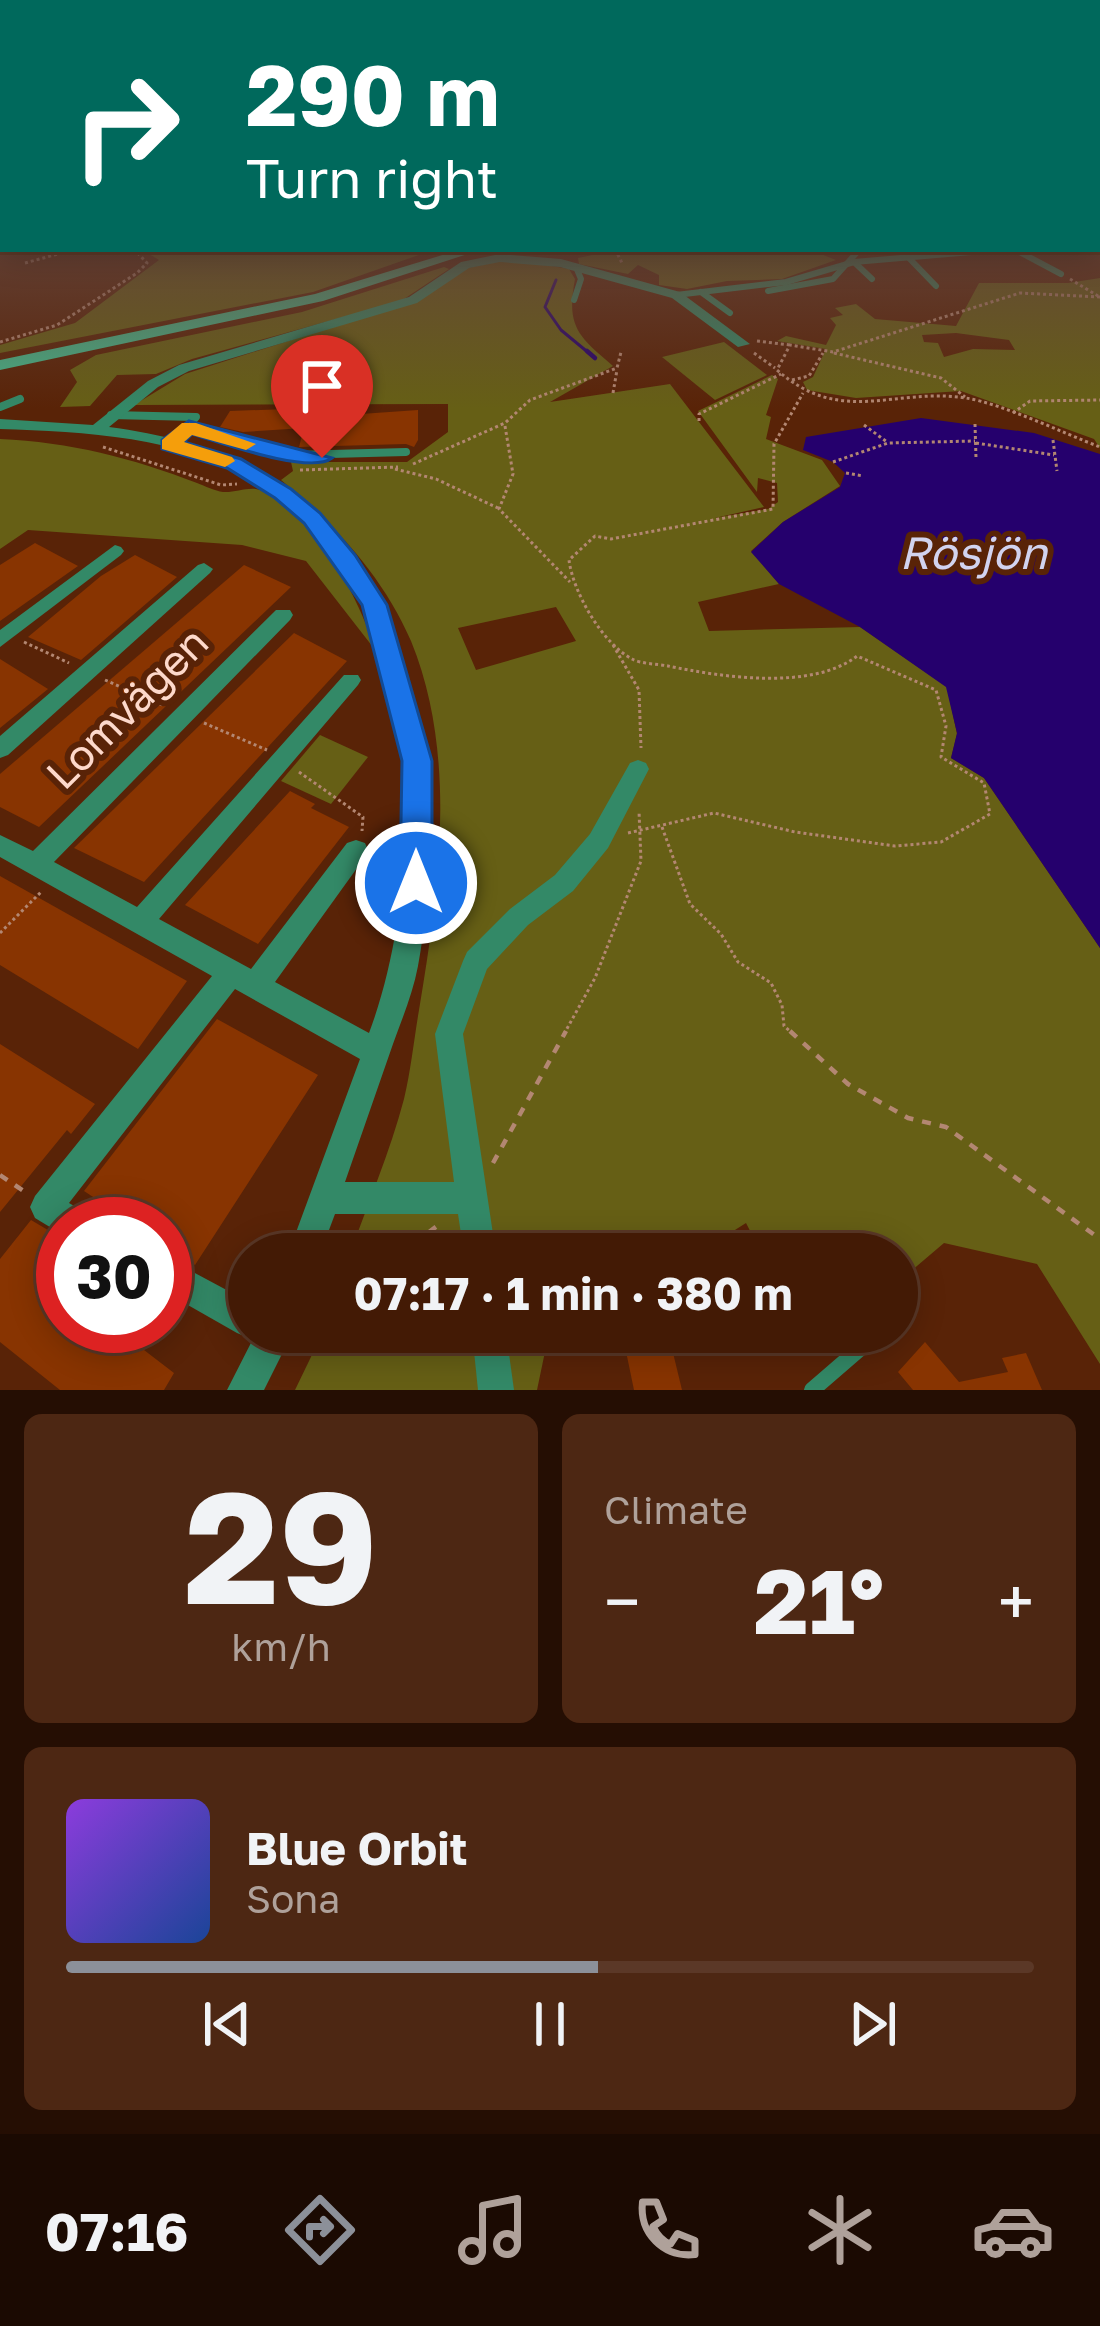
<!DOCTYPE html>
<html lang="en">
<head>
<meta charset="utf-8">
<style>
	body { margin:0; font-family:"Golos Text",sans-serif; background:#4d2713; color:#f1f3f6; height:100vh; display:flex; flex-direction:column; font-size:45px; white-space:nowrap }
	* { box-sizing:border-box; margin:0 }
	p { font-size:39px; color:#afa19a }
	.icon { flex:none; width:66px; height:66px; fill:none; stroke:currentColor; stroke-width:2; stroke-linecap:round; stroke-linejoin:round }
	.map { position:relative; height:1390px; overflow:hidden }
	.sheet { display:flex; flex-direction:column; gap:24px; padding:24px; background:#250e03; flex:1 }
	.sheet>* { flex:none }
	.top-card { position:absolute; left:0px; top:0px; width:1101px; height:252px; box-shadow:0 6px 30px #0003,0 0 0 3px #5b3827; background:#00695c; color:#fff; overflow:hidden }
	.speed { position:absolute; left:36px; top:1197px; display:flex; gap:24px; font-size:60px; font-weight:700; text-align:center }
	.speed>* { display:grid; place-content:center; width:156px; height:156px; border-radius:50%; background:#431a05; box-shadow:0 6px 30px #0003,0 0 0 3px #5b3827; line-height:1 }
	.speed .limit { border:18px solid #d22; background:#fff; color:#111 }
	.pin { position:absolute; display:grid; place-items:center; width:102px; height:102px; color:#fff; margin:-123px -51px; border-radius:50% 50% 50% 0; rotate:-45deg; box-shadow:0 0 12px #0007 }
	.pin .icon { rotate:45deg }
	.me { position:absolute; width:132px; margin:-66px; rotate:0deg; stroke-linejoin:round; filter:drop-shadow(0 0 9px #0008) }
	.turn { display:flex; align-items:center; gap:42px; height:252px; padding:0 48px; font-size:54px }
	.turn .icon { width:156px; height:156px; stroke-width:2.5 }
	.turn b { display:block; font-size:84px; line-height:102px }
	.big { font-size:90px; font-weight:700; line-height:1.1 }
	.sheet .card { flex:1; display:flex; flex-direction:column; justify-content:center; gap:18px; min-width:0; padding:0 42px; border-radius:18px; background:#4d2713 }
	.sheet .dial { align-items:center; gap:0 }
	.dial b { font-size:156px; line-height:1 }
	.song { display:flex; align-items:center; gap:36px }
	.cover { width:144px; height:144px; border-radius:18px; background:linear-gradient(135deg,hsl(270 70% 55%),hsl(220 70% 35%)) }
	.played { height:12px; border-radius:6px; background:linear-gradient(90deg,#8c9099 55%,#5b3827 55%) }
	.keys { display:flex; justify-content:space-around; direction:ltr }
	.heat { display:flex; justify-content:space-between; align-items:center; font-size:66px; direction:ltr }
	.sheet .tiles { flex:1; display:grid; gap:24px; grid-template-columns:1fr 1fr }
	.card:last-child { grid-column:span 2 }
	.trip { position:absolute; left:228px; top:1233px; width:690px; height:120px; border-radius:60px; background:#431a05; box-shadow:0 6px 30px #0003,0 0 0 3px #5b3827; font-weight:700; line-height:120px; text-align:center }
	.dock { display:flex; height:192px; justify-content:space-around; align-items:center; background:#1b0a02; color:#afa19a }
	.dock .icon { width:84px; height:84px }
	.dock .current { color:#8c9099 }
	.dock b { font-size:54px; color:#f1f3f6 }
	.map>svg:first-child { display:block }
</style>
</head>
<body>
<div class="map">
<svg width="1100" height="1390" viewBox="0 0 1100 1390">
	<rect width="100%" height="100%" fill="#592307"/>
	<g fill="#665f15" fill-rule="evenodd">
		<polygon points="141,249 436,249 313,292 0,353 0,345 75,323 159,260"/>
		<polygon points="622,249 808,249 836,260 782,279 727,281 687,289 659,285 659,275 638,265 628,274 579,264 578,258"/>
		<path d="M511,259L569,269L575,279C566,327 578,336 613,366L550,402L670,384L764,507L715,518L768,509L778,502L777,483L758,478L757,492L698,411L772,375L778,379L766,415L771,417L766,439L822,460L840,486L783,522L751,551L779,584L698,602L709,631L860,627L947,687L957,734L951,758L984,778L1100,948V1364L1037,1264L944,1243L897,1283V1254H762L746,1223L697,1254H350C368,1203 390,1152 404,1099C411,1070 414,1039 419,1010C439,891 458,756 411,641C383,576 334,524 281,480L293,471L291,462H407L448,432V404L134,405L185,374L417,300L463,269ZM556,607L576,641L476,670L458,628Z"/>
		<polygon points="444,267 449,269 401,301 192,359 156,374 117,375 90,406 60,407 77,382 70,370 96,355 302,312"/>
		<path d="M1100,278V448L1094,439L961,391L856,398L807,390L803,382L813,377L826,349L777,341L786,336L826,345L836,325L830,318L843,315L835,308L856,304L875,319L956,326L979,283H1068ZM956,333L1009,340L1015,350L973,349L944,357L938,343L924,342L922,335Z"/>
		<polygon points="724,342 767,375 715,400 662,357"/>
		<path d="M0,439C70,442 132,458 197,483C205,486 215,491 223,492C235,493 249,486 260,490C314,507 360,602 376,651L306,561L242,545L28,530L0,549Z"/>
		<polygon points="320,735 368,757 331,804 281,781"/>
		<polygon points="323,1332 570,1332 546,1347 537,1390 295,1390"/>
	</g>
	<polygon fill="#25006d" points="921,418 1034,433 1100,454 1100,948 984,778 951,758 957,733 946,687 860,627 779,584 751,552 783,522 840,487 845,473 833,462 803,450 806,437"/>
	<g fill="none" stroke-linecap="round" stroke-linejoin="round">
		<polyline stroke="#25006d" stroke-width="3" points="556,280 545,307 561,330 590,354"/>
		<polyline stroke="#25006d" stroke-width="4.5" points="587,351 595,358"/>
	</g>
	<g fill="#883401">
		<polygon points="287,409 287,414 332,416 418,410 418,440 414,447 406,444 299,447 304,428 243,432 220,427 230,411"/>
		<polygon points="35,543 78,566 0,621 0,565"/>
		<polygon points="135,555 177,577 81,660 28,637 101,576"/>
		<polygon points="244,565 291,587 39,827 0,807 0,774"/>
		<polygon points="294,633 347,661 144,882 74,848"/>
		<polygon points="0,659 48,689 0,728"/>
		<polygon points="290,791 315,804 311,808 349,827 258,944 185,905"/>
		<polygon points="0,876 187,981 138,1049 0,965"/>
		<polygon points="217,1019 318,1075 195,1265 165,1245 165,1224 134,1224 84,1191"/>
		<polygon points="0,1044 95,1104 71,1134 67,1130 0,1212"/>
		<polygon points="31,1220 63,1239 63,1247 42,1273 63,1288 63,1326 161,1326 144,1350 174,1373 164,1390 60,1390 0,1342 0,1259"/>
		<polygon points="645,1332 668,1332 682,1390 634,1390 623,1337"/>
		<polygon points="925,1342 959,1382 1008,1372 1002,1358 1026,1353 1042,1390 913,1390 898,1372"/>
	</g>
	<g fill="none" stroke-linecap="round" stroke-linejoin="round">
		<g stroke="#b38772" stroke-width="3" stroke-dasharray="3 3" stroke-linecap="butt">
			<polyline points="615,249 622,263"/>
			<polyline points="1048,252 1100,250"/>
			<polyline points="25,263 76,249"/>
			<polyline points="1070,279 1098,296"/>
			<path d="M1100,297L1020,293L833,352L790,345L777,370C842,427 893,387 966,398C1003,404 1063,433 1100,447"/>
			<polyline points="757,341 790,345"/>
			<polyline points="0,342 57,325 137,273 147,263 134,249"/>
			<polyline points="754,353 775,368"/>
			<polyline points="834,353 941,378 965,397"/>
			<polyline points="792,380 809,376 823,353"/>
			<polyline points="613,393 617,370"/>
			<polyline points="1013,413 1030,401 1100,400"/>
			<polyline points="699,421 699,414 781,374"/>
			<polyline points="975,424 976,458"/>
			<polyline points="864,425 887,442"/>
			<polyline points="505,426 513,474 499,509 570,582"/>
			<polyline points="1053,440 1057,471"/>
			<polyline points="976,443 1054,455"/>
			<polyline points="103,447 221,485 237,484"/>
			<polyline points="833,462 888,443 975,441"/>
			<polyline points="413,464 505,423 530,400 617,368 621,352"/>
			<polyline points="395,469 436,479 498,508"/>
			<polyline points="300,470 398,467"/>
			<polyline points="846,473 863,476"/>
			<polyline points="24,642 69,663"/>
			<polyline points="613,645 639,690 641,748"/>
			<polyline points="105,680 162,705"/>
			<polyline points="204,723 267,750"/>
			<polyline points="299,772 363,817 362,831"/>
			<polyline points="662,827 690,904 721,934 738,962 771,983 782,1005 784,1026 793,1034"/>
			<path d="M628,833L714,813L795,832L895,846L941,842L990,814L984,783L941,757L946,726L936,690L857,656C812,691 721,677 668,666C658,664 641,664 632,659C602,643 573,592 569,560L595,536L611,539L773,509L774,444L803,393"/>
			<polyline points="0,933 41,892"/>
			<polyline points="564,1034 595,978 641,861 639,811"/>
		</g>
		<g stroke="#b38772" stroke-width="4.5" stroke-dasharray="9 9" stroke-linecap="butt">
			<polyline points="790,1031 848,1084 908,1118 946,1127 1100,1239"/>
			<polyline points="493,1163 566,1031"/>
			<polyline points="0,1175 25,1192"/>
			<polyline points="400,1254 441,1223"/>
		</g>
		<g stroke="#338967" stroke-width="6">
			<polyline points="1014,249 1061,274"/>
			<polyline points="906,255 936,286"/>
			<polyline points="854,262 872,279"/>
			<polyline points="768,291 833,279 860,249"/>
			<polyline points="701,292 730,313"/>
			<polyline points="676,295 786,282 854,262 1007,249"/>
			<polyline points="574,300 581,279 576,267"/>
		</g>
		<g stroke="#338967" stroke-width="8">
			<polyline points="0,407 20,399"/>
			<polyline points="111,415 196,417 170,444"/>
			<polyline points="189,427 293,455 406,452"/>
		</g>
		<polyline stroke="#338967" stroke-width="16" points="812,1390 878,1333"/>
		<g fill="#338967" fill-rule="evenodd">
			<path d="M500,254L561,259L680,292L750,344L738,347L672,298L560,267L500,262L469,268L417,303L189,371L158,387L109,427C176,436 241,454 296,494C308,502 318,516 328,526C431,635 444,826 418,966C413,993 402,1019 393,1044C377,1090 361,1136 345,1182H454L435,1034L463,961L467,952L510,909L555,875L590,834L630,763L638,760L646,763L649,769L608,848L573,891L528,925L487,969L463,1034L496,1254H464L458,1214H335L320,1254H288L360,1059L235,989L69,1203L86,1213L91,1224H63V1235L35,1218L30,1207L35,1196L212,976L0,857V835L33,851L276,610H290L293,615L290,620L54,862L137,907L344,675H358L361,680L358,685L159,919L251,969L347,843L356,840L365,843L368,850L365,857L275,982L369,1033C427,879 425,616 287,503C208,438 97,432 0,429V419L93,425L148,381L179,365L409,297L461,262Z"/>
			<polygon points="115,545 121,547 124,551 121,555 0,647 0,630"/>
			<polygon points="204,563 213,569 210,573 8,755 0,758 0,736 198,565"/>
			<polygon points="165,1257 249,1302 249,1332 293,1332 264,1390 227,1390 255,1335 249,1338 237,1333 165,1292"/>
			<polygon points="472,1332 506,1332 514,1390 478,1390"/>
		</g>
		<polygon fill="#45b287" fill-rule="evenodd" points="462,249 483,249 323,301 0,370 0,360 315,294"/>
	</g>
	<linearGradient id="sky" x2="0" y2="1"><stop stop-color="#311304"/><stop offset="0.52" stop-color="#64453c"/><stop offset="1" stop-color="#64453c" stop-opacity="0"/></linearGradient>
	<rect width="1100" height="409" fill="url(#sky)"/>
	<path fill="#1a73e8" stroke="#114b97" stroke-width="3" d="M189,421L332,458C310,475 222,443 192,434L184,442L241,459L291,489L320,513L355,555L387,605L432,761V883L427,893L416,897L404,893L400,883L402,761L362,605L304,523L275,498L227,468L162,449V440Z"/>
	<polygon fill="#f59e0b" points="182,423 196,423 256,444 246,450 192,435 184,442 232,457 235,461 225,467 162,449 162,440"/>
	<g text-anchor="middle" stroke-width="12" stroke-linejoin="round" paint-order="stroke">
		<g font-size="42" fill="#fdd9cb" stroke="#592307">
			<text transform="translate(127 708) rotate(-45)" y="15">Lomvägen</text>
		</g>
		<g font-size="45" font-style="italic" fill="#d2d3ef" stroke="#592307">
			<text x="973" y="569">Rösjön</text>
		</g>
	</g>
</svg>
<div class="speed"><div class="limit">30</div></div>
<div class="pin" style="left:322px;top:458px;background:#d93025"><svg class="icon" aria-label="arrive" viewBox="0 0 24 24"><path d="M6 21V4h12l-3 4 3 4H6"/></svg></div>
<svg class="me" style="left:416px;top:883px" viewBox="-20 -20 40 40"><circle r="17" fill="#1a73e8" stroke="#fff" stroke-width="3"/><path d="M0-11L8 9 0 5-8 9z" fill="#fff"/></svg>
<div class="trip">07:17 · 1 min · 380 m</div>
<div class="top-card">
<div class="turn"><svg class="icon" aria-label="right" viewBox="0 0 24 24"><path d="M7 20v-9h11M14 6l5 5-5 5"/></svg><div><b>290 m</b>Turn right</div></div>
</div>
</div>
<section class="sheet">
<div class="tiles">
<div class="card dial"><b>29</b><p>km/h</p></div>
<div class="card"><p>Climate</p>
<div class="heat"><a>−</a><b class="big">21°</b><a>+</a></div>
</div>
<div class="card">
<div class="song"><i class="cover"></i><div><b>Blue Orbit</b><p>Sona</p></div></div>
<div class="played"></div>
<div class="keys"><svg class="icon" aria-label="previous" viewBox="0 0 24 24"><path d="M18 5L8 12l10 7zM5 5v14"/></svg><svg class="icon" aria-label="pause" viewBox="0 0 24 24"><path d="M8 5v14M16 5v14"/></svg><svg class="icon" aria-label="next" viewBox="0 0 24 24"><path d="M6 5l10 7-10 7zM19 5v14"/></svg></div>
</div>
</div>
</section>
<nav class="dock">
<b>07:16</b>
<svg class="icon current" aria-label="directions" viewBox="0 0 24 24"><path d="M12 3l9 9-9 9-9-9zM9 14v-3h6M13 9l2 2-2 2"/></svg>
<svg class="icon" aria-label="music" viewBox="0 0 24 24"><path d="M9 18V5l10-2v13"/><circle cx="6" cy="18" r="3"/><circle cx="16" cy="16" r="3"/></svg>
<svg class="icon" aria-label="phone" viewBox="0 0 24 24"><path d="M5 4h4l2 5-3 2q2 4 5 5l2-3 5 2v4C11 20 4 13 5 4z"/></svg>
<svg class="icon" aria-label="climate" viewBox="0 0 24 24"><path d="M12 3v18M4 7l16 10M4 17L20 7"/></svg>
<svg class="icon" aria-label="car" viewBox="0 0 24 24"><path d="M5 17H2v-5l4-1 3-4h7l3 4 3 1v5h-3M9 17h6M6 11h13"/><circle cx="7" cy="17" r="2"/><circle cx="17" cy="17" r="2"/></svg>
</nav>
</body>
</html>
